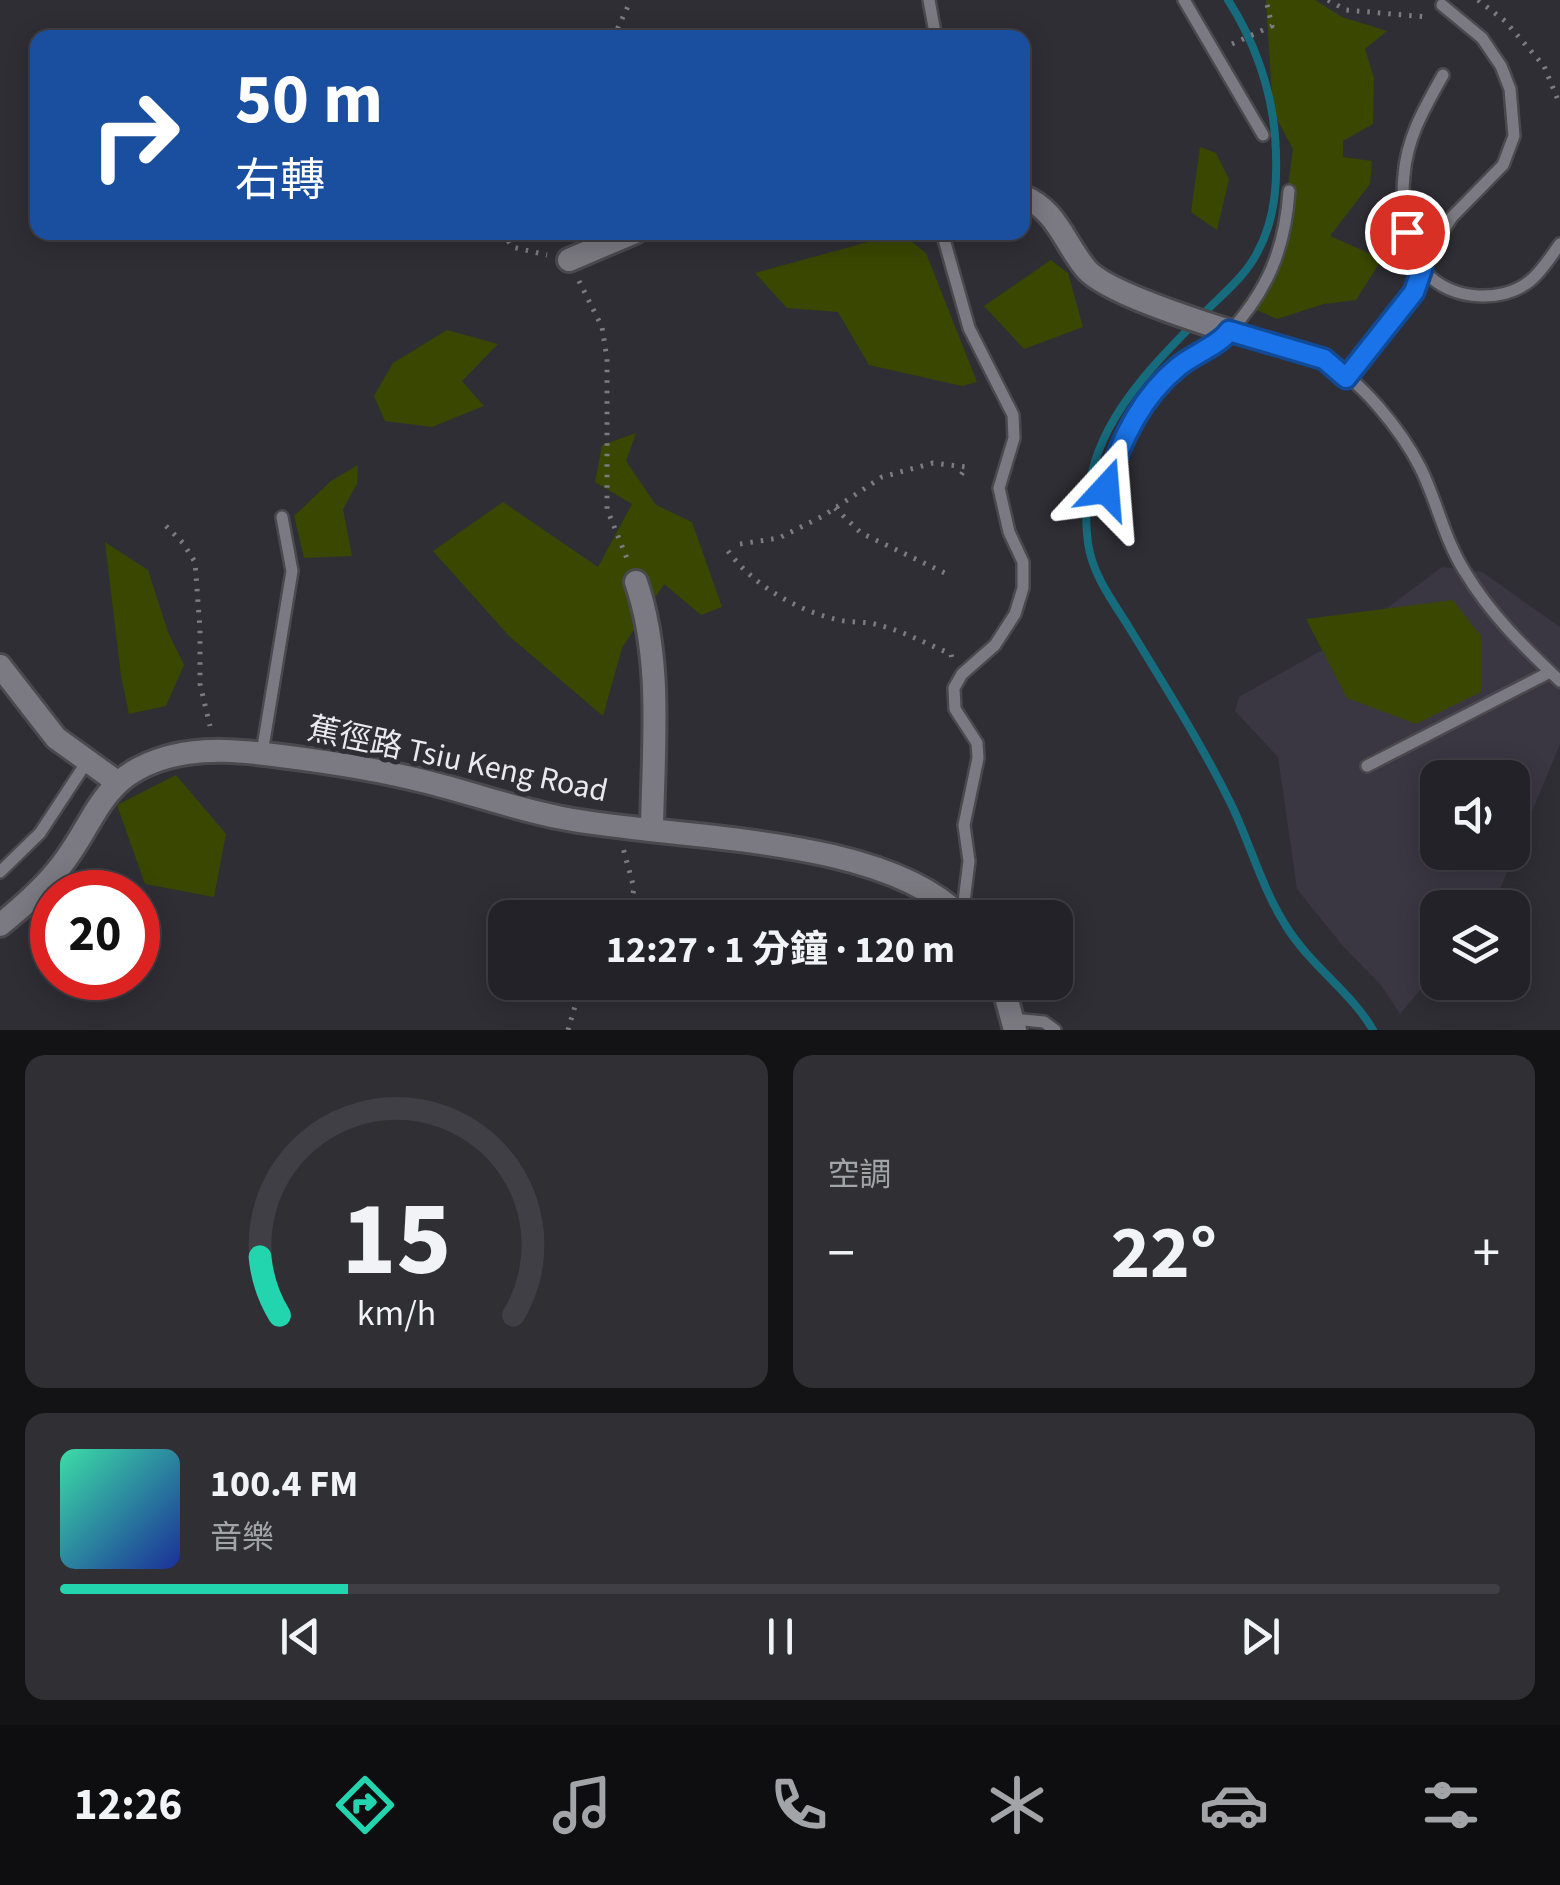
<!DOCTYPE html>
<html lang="zh-TW">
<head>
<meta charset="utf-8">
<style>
	body { margin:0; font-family:"Source Sans 3","Noto Sans TC",sans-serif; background:#2f2f34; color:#f1f3f6; height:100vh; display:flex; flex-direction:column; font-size:38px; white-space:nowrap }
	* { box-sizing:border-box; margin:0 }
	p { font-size:32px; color:#a3a4a8 }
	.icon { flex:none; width:55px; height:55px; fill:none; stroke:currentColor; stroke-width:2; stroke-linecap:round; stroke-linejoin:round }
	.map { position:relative; height:1030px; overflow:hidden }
	.side { display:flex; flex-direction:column; gap:25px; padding:25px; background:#131316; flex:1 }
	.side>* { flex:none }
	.banner { position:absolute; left:30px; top:30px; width:1000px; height:210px; border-radius:20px; box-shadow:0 5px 25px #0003,0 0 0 2px #403f45; background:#1a4fa0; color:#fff; overflow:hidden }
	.fabs { position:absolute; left:1420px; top:760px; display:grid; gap:20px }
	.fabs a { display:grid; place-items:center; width:110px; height:110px; border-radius:20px; background:#232228; box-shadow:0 5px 25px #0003,0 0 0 2px #403f45; font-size:50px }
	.speed { position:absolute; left:30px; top:870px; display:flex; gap:20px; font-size:50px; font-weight:700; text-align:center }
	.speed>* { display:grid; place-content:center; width:130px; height:130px; border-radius:50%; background:#232228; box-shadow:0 5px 25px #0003,0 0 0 2px #403f45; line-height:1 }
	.speed .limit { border:15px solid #d22; background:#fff; color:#111 }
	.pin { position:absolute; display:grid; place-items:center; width:85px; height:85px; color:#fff; margin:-42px; border:5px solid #fff; border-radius:50%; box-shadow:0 2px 10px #0007 }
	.me { position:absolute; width:110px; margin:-55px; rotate:19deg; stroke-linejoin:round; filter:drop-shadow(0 0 8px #0008) }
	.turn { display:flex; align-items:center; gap:35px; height:210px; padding:0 40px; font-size:45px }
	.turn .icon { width:130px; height:130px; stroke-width:2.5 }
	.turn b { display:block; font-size:70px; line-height:85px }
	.big { font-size:75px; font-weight:700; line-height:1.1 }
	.side .widget { flex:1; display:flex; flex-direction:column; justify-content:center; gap:15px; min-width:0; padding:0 35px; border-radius:20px; background:#2f2f34 }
	.side .dial { align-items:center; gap:0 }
	.dial svg { height:260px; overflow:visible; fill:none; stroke:#403f45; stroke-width:7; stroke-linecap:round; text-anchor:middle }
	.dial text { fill:#f1f3f6; stroke:none }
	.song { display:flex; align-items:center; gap:30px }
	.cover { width:120px; height:120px; border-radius:15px; background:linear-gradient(135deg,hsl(160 70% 55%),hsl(230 70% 35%)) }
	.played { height:10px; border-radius:5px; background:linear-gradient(90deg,#23d5af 20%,#403f45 20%) }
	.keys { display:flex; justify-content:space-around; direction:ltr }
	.heat { display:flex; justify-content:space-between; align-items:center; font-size:55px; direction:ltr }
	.side .tiles { flex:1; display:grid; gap:25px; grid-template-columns:1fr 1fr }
	.widget:last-child { grid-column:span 2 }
	.trip { position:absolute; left:488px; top:900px; width:585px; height:100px; border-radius:20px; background:#232228; box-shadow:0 5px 25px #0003,0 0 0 2px #403f45; font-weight:700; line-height:100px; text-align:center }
	.dock { display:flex; height:160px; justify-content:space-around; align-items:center; background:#0e0e10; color:#a3a4a8 }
	.dock .icon { width:70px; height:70px }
	.dock .active { color:#23d5af }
	.dock b { font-size:45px; color:#f1f3f6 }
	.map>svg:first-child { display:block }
</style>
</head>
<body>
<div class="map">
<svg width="1560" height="1030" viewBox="0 0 1560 1030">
	<rect width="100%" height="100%" fill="#2f2e35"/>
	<path fill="#3a3743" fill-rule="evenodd" d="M1442,567L1482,572L1560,627V744L1501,887L1486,907L1438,908L1437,970L1400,1014L1381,985L1342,945L1297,889L1278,757L1235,711L1239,697L1358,630ZM1438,778H1512V852H1438Z"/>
	<g fill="#394701">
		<polygon points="1266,0 1315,0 1342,17 1387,31 1365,49 1374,78 1373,124 1343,141 1343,157 1372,161 1370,184 1330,236 1382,259 1356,300 1324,304 1277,319 1241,303 1260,291 1283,224 1293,149 1273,112"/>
		<polygon points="1200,147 1216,153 1229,179 1217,230 1191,212"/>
		<polygon points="901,233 926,253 977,382 962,386 869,365 838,312 787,308 755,273"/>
		<polygon points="1051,260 1068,273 1083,327 1024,349 984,306"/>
		<polygon points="447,330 498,344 462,381 484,406 432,427 385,421 374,396 393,363"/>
		<polygon points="636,433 626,461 656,505 692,522 722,607 701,615 664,584 622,648 603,716 509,636 433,551 503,502 598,567 632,504 595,482 602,445"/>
		<polygon points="358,465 357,484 343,509 352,556 304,558 294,516 331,481"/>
		<polygon points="105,542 148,570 168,632 184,665 166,706 129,714 121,676"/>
		<polygon points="1453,600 1481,636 1481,692 1416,724 1347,698 1306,619"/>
		<polygon points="176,775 226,834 214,897 145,884 117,805"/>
	</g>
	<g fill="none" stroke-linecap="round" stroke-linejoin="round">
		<path stroke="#166b7d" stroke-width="8" d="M1228,0C1254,40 1271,88 1275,135C1278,175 1277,217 1257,253C1246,275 1224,293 1207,310C1142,376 1074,441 1088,543C1092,573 1111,599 1127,624C1164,685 1202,744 1233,808C1251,847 1263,890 1286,926C1310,965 1352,993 1373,1030"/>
		<g stroke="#4a494e" stroke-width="16">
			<g id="lane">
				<polyline points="929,0 936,38"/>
				<polyline points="1184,0 1263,135"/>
				<path d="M1443,75C1425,107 1407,137 1404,175C1401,204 1406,240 1421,265C1441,300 1501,306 1531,280C1542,271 1551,256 1560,244"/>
				<polyline points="942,232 969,328 1013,415 1014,438 999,488 1009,532 1023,562 1023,588 1015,614 995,645 962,674 954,688 955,709 977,743 978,758 964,825 969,861 962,918"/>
				<path d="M1229,331C1255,339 1302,347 1324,360C1361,380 1401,430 1420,467C1437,501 1444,539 1465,572C1491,615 1524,647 1560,681"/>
				<polyline points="1346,378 1414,292 1428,254 1452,217 1503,165 1514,136 1510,89 1501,66 1482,38 1442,5"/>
				<path d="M1106,489C1119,443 1140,402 1175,369C1183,361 1195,352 1206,346C1213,343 1221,342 1226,336C1267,292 1285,250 1289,191"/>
				<polyline points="262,753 292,571 282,517"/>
				<polyline points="1367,766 1550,672"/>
				<polyline points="0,872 40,833 86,763"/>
				<polyline points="1013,1019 1044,1022 1055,1030"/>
			</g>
		</g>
		<g stroke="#4a494e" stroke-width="28">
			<g id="street">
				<path d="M1022,196C1057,209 1065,245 1087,270C1108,293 1198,321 1229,331"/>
				<polyline points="569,260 635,232"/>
				<path d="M636,582C663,660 653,749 652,830"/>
				<polyline points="0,666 56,738 117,782"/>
				<path d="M0,925C22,907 43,889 60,867C98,819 99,776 168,757C205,747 243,751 281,756C329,762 376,769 423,781C469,792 515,809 562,818C673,840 882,834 962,918"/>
				<polyline points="1002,982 1015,1030"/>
			</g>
		</g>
		<g stroke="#7c7b81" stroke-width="5" stroke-dasharray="2.5 8" stroke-linecap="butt">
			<polyline points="1328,0 1346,10 1427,17"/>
			<polyline points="1478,0 1505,21 1544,66 1560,105"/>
			<polyline points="613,38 631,0"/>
			<polyline points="1232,44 1272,26 1266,0"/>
			<polyline points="503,232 512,247 547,255"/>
			<polyline points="579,281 602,327 607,359 607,509 628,561"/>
			<polyline points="835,508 861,533 945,573"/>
			<polyline points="166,526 183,543 195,562 200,629 200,684 210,726"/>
			<polyline points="740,544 779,538 823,516 882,477 933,463 966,467 958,480"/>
			<path d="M728,551C753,585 797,611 839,620C852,623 866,621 878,625C903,631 927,644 951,654L952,659"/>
			<polyline points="618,918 630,910 634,888 623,848"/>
			<polyline points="568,1030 582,982"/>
		</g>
		<use href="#lane" stroke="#7b7a82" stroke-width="11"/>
		<use href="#street" stroke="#7b7a82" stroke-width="22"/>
	</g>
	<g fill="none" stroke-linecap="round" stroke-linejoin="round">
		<g stroke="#114b97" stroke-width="25">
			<path id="route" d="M1106,489C1119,443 1140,398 1178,367C1192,355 1221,344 1229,331L1324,359L1346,378L1414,292L1422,269L1407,232"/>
		</g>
		<use href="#route" stroke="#1a73e8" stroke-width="18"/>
	</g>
	<g text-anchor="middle" stroke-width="10" stroke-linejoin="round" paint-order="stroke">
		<g font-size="32" fill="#eae9ed" stroke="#2f2e35">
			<text transform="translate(458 759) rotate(12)" y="11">蕉徑路 Tsiu Keng Road</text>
		</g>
	</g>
</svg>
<div class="fabs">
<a><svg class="icon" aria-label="sound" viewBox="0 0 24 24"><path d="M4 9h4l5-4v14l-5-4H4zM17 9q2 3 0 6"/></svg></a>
<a><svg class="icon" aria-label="layers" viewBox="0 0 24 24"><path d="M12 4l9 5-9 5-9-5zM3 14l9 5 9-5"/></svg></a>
</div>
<div class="speed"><div class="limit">20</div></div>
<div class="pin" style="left:1407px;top:232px;background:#d93025"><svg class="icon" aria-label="arrive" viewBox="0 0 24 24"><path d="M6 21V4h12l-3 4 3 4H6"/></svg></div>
<svg class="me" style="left:1106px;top:489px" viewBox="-20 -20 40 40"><path d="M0-17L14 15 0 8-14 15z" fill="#1a73e8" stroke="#fff" stroke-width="4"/></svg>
<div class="trip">12:27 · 1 分鐘 · 120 m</div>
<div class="banner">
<div class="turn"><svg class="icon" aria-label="right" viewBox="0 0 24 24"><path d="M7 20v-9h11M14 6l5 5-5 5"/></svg><div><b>50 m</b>右轉</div></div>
</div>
</div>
<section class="side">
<div class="tiles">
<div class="widget dial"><svg viewBox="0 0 100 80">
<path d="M14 69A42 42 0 1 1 86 69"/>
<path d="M14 69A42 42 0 0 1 8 51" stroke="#23d5af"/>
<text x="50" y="56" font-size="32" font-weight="700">15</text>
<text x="50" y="72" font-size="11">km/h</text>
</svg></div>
<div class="widget"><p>空調</p>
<div class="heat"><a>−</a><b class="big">22°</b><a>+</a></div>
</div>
<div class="widget">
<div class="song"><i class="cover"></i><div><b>100.4 FM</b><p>音樂</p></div></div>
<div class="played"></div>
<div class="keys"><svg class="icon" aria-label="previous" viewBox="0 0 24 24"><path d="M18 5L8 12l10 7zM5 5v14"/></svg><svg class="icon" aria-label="pause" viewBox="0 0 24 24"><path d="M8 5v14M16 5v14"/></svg><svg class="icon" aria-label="next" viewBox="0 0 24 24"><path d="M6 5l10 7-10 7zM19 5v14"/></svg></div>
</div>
</div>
</section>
<nav class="dock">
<b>12:26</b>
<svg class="icon active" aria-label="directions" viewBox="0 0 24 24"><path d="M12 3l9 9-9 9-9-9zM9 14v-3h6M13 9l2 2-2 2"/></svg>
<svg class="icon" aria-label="music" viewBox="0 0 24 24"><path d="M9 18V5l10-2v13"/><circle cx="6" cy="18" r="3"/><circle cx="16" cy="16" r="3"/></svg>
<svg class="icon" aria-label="phone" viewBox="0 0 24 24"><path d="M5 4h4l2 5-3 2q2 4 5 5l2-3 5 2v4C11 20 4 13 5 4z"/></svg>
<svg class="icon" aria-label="climate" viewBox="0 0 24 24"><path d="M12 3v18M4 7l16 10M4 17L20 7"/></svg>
<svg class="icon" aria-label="car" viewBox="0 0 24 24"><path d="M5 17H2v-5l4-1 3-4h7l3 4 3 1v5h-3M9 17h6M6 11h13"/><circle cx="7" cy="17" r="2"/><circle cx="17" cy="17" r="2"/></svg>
<svg class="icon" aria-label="filters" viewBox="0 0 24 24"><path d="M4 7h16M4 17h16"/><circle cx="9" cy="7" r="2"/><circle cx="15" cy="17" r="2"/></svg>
</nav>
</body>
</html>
